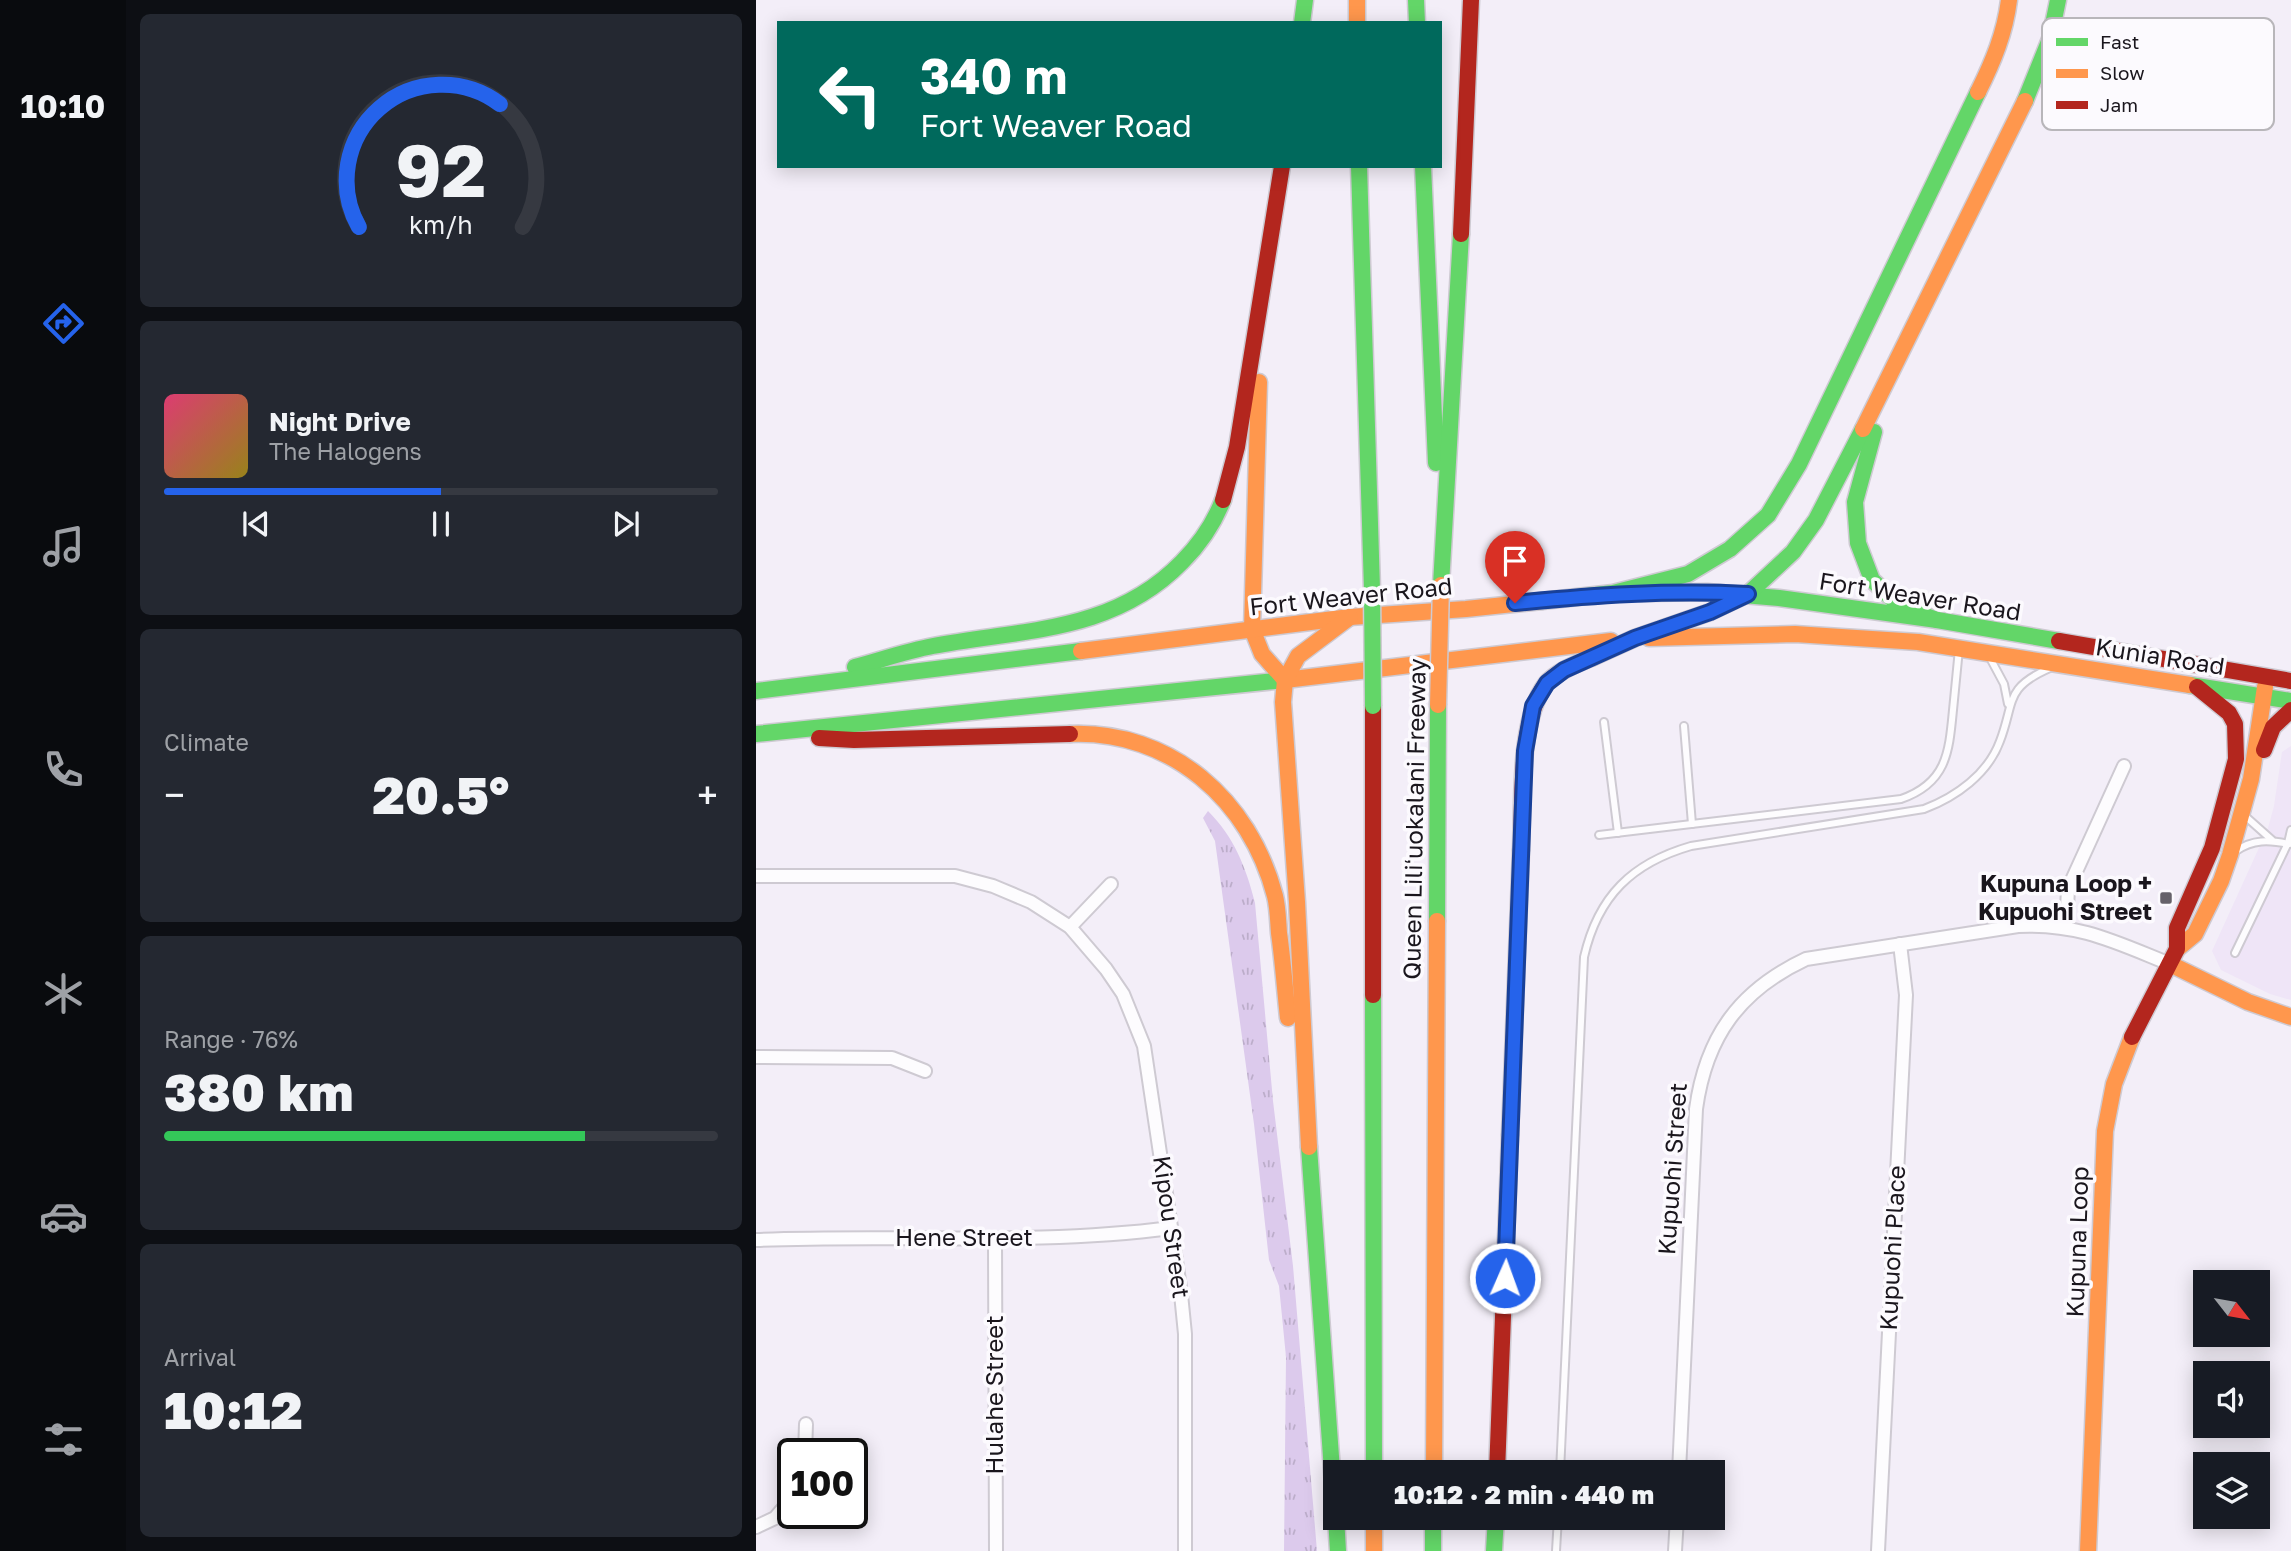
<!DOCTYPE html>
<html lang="en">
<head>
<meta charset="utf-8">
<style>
	body { margin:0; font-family:"Golos Text",sans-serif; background:#242831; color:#f1f3f6; height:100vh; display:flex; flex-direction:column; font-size:26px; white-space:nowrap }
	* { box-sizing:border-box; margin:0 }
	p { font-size:23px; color:#9ea1a6 }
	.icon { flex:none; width:38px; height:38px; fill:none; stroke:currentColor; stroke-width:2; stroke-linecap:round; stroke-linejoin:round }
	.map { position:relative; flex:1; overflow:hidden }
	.drawer { display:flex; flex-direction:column; gap:14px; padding:14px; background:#0d0f14; width:630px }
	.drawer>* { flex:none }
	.hud { position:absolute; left:21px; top:21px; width:665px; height:147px; border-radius:0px; box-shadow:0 4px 18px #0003; background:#00695c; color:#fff; overflow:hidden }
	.needle { width:46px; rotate:121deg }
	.buttons { position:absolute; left:1437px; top:1270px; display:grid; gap:14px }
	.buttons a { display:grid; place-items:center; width:77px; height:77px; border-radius:0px; background:#171b24; box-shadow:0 4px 18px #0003; font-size:35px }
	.speed { position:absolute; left:21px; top:1438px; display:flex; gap:14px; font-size:35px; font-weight:700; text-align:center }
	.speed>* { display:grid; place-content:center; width:91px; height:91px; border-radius:50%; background:#171b24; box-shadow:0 4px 18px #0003; line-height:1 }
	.speed .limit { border:4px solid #111; border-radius:10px; background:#fff; color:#111 }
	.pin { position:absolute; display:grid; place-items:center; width:60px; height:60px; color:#fff; margin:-72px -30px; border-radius:50% 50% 50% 0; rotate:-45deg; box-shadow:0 0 7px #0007 }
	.pin .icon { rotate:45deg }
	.me { position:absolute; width:77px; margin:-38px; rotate:2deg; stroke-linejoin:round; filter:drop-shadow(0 0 5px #0008) }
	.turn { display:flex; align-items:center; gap:24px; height:147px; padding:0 28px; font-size:32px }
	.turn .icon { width:91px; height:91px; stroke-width:2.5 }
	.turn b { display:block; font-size:49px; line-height:60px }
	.big { font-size:52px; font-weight:800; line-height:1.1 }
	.drawer .card { flex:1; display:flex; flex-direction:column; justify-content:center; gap:10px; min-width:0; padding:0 24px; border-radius:10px; background:#242831 }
	.drawer .dial { align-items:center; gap:0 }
	.dial svg { height:182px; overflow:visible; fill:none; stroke:#363941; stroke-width:7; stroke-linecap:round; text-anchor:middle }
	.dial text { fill:#f1f3f6; stroke:none }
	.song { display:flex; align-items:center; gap:21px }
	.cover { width:84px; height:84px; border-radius:10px; background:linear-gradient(135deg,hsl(340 70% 55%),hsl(50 70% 35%)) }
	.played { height:7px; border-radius:4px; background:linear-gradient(90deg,#2563eb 50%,#363941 50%) }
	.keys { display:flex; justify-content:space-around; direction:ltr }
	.heat { display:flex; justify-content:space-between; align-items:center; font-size:38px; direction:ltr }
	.charge { height:10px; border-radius:5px; background:linear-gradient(90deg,#34c759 76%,#363941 0) }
	.trip { position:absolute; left:567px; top:1460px; width:402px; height:70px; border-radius:0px; background:#171b24; box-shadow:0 4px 18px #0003; font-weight:800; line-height:70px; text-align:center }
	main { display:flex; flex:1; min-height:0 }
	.tabs { display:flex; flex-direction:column; width:126px; justify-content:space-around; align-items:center; background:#090b0e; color:#9ea1a6 }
	.tabs .icon { width:49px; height:49px }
	.tabs .active { color:#2563eb }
	.tabs b { font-size:32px; color:#f1f3f6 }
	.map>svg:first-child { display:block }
</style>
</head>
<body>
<main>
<nav class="tabs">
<b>10:10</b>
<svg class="icon active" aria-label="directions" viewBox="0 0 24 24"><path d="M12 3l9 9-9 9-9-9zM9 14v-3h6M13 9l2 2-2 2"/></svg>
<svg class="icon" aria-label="music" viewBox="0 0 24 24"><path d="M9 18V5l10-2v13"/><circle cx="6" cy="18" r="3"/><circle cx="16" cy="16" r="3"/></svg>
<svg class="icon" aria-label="phone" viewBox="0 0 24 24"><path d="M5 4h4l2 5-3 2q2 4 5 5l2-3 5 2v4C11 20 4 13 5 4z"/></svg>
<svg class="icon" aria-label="climate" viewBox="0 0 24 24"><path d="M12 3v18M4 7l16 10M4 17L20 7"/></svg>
<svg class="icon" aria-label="car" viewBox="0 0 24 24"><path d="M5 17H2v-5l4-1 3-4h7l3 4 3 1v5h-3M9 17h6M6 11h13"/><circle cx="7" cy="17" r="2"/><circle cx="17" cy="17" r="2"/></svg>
<svg class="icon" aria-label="filters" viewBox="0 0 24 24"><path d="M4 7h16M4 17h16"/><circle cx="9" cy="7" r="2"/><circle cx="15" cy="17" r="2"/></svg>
</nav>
<section class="drawer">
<div class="card dial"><svg viewBox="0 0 100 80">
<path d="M14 69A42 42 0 1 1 86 69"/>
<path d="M14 69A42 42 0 0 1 76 15" stroke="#2563eb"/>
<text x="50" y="56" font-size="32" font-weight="700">92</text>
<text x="50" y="72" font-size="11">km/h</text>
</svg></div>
<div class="card">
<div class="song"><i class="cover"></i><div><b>Night Drive</b><p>The Halogens</p></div></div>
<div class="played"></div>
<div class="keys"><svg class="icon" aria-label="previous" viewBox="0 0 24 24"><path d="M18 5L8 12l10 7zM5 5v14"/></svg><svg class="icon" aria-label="pause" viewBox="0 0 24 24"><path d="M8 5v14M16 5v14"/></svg><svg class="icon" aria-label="next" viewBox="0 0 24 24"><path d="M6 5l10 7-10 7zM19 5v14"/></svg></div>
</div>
<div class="card"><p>Climate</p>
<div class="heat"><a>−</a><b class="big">20.5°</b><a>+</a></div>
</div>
<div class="card"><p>Range · 76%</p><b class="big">380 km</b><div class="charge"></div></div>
<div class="card"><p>Arrival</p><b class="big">10:12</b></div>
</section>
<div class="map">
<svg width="1535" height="1551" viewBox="0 0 1535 1551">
	<defs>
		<pattern id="grass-tufts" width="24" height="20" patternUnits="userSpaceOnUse" patternTransform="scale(1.75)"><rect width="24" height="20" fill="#dccaec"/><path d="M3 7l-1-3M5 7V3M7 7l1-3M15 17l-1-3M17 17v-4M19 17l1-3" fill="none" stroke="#bcadca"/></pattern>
	</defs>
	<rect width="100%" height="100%" fill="#f3eef8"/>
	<polygon fill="#efe5f7" points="1535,746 1535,1000 1514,994 1465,970 1456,951 1512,828 1518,806 1526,752"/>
	<path fill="url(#grass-tufts)" d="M452,811C478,837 490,867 499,903L517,1101L537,1266L561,1551H528L530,1357L523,1286L513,1260L498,1124L459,841L447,818Z"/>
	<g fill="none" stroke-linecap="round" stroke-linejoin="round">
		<g stroke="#cecad2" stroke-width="10">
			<g id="lane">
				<polyline points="1233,656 1248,684 1252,704"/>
				<polyline points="848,722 862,833"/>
				<polyline points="928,726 936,824"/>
				<polyline points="1489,816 1516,840"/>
				<path d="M843,835L1145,799C1191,783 1193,752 1197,710C1199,690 1201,669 1203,649"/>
				<path d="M1480,851C1497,839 1513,840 1533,844"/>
				<polyline points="1479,953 1532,843 1535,830"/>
				<path d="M804,1472L828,957C842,896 876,863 935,846L1168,809C1200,797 1232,774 1244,741C1259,702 1248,688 1294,668"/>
				<polyline points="800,1551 802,1517"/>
			</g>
		</g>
		<g stroke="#cecad2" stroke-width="16">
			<g id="street">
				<polyline points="0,876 199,876 237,886 275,902 314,927 350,969 367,994 388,1046 425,1294 429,1334 429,1551"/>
				<polyline points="314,927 355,884"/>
				<polyline points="1310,927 1312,889 1368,766"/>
				<polyline points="0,1057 136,1058 169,1071"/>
				<polyline points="239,1239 240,1551"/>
				<path d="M0,1240C139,1234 276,1246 415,1228"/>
				<polyline points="49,1454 50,1424"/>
				<path d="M923,1472L940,1109C950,1036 984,990 1050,959L1262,926C1323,923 1359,942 1414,964"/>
				<polyline points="0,1527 19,1518 37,1497"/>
				<polyline points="919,1551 921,1517"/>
				<polyline points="1122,1551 1150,995 1144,944"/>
			</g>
		</g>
		<g stroke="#cecad2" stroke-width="19">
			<g id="fast">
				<polyline points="660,0 661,23"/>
				<polyline points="546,23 549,0"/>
				<polyline points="1269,101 1294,39 1302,0"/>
				<polyline points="603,166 616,589"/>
				<polyline points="667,166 680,463"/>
				<polyline points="1118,432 1099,502 1102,543 1116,580 1145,607 1181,620"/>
				<polyline points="685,585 705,234"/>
				<polyline points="885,593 951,592 1023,598 1181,620 1303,641"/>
				<polyline points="786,601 857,593 932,574 974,549 1012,515 1043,464 1222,92"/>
				<polyline points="837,657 879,638 954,612 992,594 1037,552 1060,520 1107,429"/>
				<path d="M99,667C125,660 150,651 177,646C267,629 357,633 426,562C443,545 458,523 467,500"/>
				<polyline points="1434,685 1535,701"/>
				<polyline points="0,691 325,651"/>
				<polyline points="0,734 529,680"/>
				<polyline points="681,921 682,705"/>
				<polyline points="617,995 618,1472"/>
				<polyline points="553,1147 579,1513"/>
				<polyline points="580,1517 582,1551"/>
				<polyline points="677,1517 677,1551"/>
				<polyline points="738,1551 740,1517"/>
			</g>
		</g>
		<g stroke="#cecad2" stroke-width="19">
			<g id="slow">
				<polyline points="601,0 601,23"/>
				<path d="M1222,92C1237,62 1249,33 1253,0"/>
				<polyline points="503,382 496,629 506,654 529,680"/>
				<polyline points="1107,429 1269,101"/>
				<polyline points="893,638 1039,634 1162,642 1434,685"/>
				<polyline points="325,651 594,617 710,609 786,601"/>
				<polyline points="529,680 855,641"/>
				<path d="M314,734C415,730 494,800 519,896C522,908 522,921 523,933C527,961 529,990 532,1018"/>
				<polyline points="1421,949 1439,934 1465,881 1474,855 1495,779 1509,687"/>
				<polyline points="1414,964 1492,1002 1535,1017"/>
				<polyline points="754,1135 765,850"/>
				<polyline points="553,1147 541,902 527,702 529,680 542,656 594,617"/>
				<polyline points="678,1472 681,921"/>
				<polyline points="618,1517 618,1551"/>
				<polyline points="1332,1551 1349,1131 1358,1084 1376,1037"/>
			</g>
		</g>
		<g stroke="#cecad2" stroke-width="19">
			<g id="jam">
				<polyline points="705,234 715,0"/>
				<polyline points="467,500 481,447 526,166"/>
				<polyline points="1303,641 1535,681"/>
				<polyline points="617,706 617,995"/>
				<polyline points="63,738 98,740 314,734"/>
				<polyline points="1508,750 1517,727 1535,710"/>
				<path d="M765,850C767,805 762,720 790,684C801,671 821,664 837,657"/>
				<polyline points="1376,1037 1421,949 1421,928 1456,848 1480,759 1479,724 1473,713 1441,687"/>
				<polyline points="741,1472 754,1135"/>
			</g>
		</g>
		<use href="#lane" stroke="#fdfcfe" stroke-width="6"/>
		<use href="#street" stroke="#fdfcfe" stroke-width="12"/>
		<use href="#fast" stroke="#63d668" stroke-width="16"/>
		<use href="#slow" stroke="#ff974d" stroke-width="16"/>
		<use href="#jam" stroke="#b3261e" stroke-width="16"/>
		<g stroke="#cecad2" stroke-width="19" stroke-linecap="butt">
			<polyline id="fast-bridge" points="616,589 617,706"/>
		</g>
		<g stroke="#cecad2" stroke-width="19" stroke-linecap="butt">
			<polyline id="slow-bridge" points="682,705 685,585"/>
		</g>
		<use href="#fast-bridge" stroke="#63d668" stroke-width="16"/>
		<use href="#slow-bridge" stroke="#ff974d" stroke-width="16"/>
	</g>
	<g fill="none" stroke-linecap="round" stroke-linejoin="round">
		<g stroke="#184099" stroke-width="18">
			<path id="route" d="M749,1278L769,751L777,706L791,683L808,670L879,638L954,612L992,594C912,590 838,595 759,603"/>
		</g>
		<use href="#route" stroke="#2563eb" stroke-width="12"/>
	</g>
	<rect fill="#66626a" stroke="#fcfafe" stroke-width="2.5" x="1403" y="891" width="14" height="14" rx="3.5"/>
	<g text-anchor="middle" stroke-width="7" stroke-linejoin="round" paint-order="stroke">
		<g font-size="24" fill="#1a161d" stroke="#fcfafe">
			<text transform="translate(595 597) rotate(-6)" y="8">Fort Weaver Road</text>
			<text transform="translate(1164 597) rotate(9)" y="8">Fort Weaver Road</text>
			<text transform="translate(1404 657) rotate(9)" y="8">Kunia Road</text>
			<text transform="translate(659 819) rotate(-89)" y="8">Queen Liliʻuokalani Freeway</text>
			<text transform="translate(917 1169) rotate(-86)" y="8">Kupuohi Street</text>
			<text transform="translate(415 1227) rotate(82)" y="8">Kipou Street</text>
			<text x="208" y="1246">Hene Street</text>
			<text transform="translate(1322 1242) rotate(-88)" y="8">Kupuna Loop</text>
			<text transform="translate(1137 1248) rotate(-87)" y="8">Kupuohi Place</text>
			<text transform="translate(239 1395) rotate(-90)" y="8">Hulahe Street</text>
		</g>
		<g font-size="24" font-weight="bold" fill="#1a161d" stroke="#fcfafe" text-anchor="end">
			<text x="1396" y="892">Kupuna Loop +<tspan x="1396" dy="28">Kupuohi Street</tspan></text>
		</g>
	</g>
	<rect x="1286" y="18" width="232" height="112" rx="10" fill="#fcfafe" stroke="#b8b6ba" stroke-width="2"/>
	<rect x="1300" y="38" width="32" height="8" fill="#63d668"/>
	<rect x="1300" y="69" width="32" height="9" fill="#ff974d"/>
	<rect x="1300" y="101" width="32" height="8" fill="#b3261e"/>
	<g font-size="19" fill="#1a161d">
		<text x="1344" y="49">Fast</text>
		<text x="1344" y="80">Slow</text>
		<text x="1344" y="112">Jam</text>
	</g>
</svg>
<div class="buttons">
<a><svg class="needle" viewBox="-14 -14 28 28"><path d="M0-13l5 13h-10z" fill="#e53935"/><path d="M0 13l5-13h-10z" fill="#9ea1a6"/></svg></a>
<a><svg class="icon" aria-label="sound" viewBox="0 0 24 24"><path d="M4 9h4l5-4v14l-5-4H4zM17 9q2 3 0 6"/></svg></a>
<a><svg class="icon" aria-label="layers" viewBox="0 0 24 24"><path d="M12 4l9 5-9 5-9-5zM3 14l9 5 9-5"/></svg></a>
</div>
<div class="speed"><div class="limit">100</div></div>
<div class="pin" style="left:759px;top:603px;background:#d93025"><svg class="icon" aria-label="arrive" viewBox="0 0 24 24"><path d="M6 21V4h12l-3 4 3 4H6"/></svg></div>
<svg class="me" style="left:749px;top:1278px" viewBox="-20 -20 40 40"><circle r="17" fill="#2563eb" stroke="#fff" stroke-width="3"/><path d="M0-11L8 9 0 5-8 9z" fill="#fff"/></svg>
<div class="trip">10:12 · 2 min · 440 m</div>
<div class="hud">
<div class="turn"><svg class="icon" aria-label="left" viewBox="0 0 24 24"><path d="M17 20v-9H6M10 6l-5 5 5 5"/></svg><div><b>340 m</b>Fort Weaver Road</div></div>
</div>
</div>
</main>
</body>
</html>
